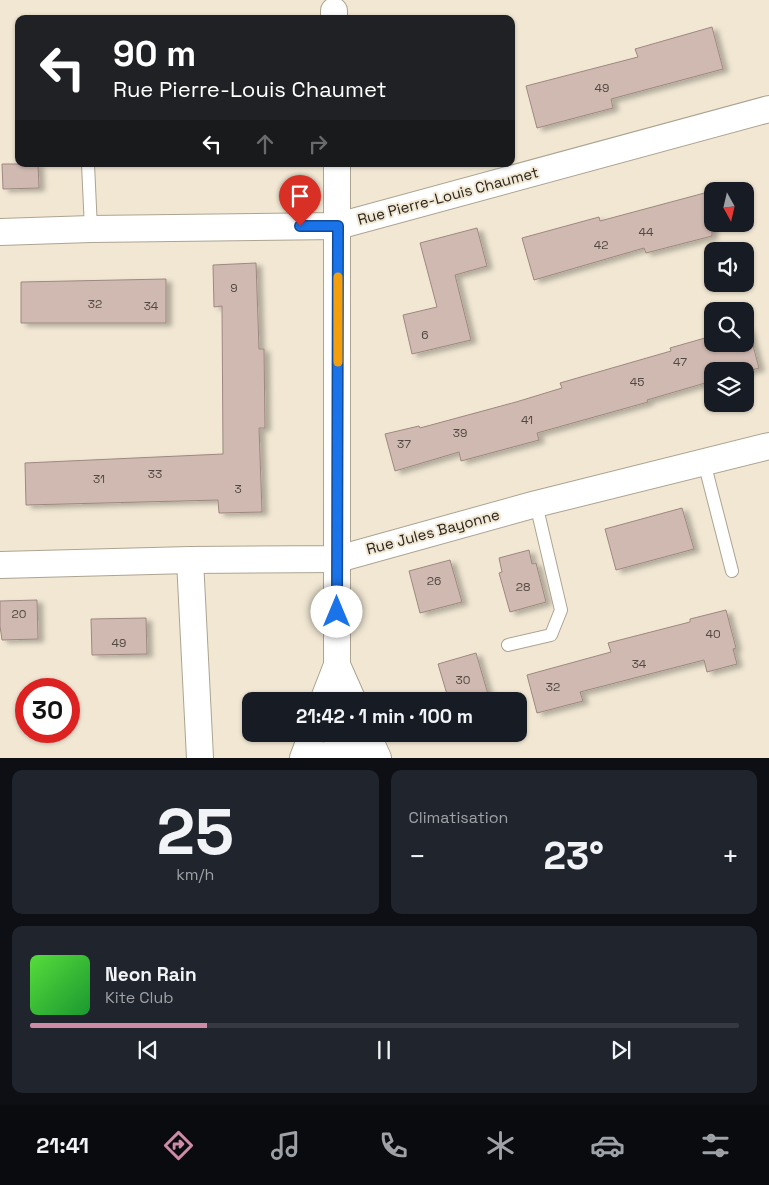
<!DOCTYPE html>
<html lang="fr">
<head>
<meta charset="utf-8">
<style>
	body { margin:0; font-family:"Space Grotesk",sans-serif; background:#20242c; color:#f1f3f6; height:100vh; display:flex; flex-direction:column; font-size:19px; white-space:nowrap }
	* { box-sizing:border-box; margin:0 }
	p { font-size:16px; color:#9ea1a6 }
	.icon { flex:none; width:28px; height:28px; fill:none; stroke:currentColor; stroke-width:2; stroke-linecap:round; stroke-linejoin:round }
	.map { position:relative; height:758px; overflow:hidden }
	.sheet { display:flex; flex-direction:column; gap:12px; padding:12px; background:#0d0f14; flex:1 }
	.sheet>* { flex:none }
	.guide { position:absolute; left:15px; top:15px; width:500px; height:152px; border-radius:10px; box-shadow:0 1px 4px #0004; background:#202124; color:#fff; overflow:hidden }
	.needle { width:32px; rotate:172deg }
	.controls { position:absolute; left:704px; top:182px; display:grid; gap:10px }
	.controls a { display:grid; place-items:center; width:50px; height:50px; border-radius:10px; background:#171b24; box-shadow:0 1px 4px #0004; font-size:25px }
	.speed { position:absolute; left:15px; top:678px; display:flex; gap:10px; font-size:25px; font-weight:700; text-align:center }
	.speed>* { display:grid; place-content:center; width:65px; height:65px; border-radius:50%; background:#171b24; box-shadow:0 1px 4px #0004; line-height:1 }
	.speed .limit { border:8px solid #d22; background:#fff; color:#111 }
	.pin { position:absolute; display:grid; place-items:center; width:42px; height:42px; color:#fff; margin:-51px -21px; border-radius:50% 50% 50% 0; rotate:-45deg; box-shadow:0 0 5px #0007 }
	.pin .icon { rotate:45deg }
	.me { position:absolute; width:55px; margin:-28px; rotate:0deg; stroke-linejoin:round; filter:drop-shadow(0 0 4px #0008) }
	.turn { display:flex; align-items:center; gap:18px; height:105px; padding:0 15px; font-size:22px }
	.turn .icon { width:65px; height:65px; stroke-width:2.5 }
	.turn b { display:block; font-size:35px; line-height:42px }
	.lanes { display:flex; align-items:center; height:48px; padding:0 15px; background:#0003; justify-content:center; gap:25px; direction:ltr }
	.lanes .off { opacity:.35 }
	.big { font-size:38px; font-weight:700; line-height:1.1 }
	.sheet .card { flex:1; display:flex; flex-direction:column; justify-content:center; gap:8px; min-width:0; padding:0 18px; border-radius:10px; background:#20242c }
	.sheet .dial { align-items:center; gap:0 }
	.dial b { font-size:65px; line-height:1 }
	.song { display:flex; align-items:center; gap:15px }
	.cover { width:60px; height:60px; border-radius:8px; background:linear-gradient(135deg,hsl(110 70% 55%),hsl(130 70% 35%)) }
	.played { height:5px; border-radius:2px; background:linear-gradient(90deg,#ce8ba5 25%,#363941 25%) }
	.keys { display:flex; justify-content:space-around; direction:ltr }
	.heat { display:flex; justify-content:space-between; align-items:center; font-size:28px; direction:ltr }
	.sheet .tiles { flex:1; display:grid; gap:12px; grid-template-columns:1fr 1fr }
	.card:last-child { grid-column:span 2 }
	.trip { position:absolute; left:242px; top:692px; width:285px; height:50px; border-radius:10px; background:#171b24; box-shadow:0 1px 4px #0004; font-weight:700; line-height:50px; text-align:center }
	.menu { display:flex; height:80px; justify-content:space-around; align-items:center; background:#090b0e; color:#9ea1a6 }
	.menu .icon { width:35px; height:35px }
	.menu .current { color:#ce8ba5 }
	.menu b { font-size:22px; color:#f1f3f6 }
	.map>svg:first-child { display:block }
</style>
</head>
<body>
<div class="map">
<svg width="769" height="758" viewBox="0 0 769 758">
	<defs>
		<filter id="shadow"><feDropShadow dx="5.5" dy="3" stdDeviation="2.5" flood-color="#0004"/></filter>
	</defs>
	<rect width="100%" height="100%" fill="#f1e7d3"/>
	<g fill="#d0b9b1" stroke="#9d8880" filter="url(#shadow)">
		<polygon points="712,27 723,69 611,99 613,108 537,128 526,86 638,57 635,49"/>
		<polygon points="2,164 38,164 39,188 3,189"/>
		<polygon points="712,191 712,236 646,253 644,248 534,280 522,238 599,217 600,221"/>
		<polygon points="477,228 487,266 455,275 471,340 412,354 403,315 437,307 420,243"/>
		<polygon points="256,263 259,349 264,349 265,428 259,428 262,512 219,513 218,500 26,505 25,463 223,454 222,306 214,307 213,265"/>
		<polygon points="166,279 166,323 21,323 21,282"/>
		<polygon points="748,327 759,368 745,372 712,371 712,381 647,400 648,402 537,433 539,440 461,461 459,452 395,471 385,434 419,426 420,428 516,402 562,388 560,383 671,351 670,348 712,336 712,344 745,344 745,328"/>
		<polygon points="682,508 694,549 616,570 605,529"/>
		<polygon points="529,550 532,564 536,563 546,602 510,612 499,573 502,572 499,558"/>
		<polygon points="450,560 462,602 420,613 409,571"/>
		<polygon points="37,600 38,639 2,640 0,626 0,601"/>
		<polygon points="726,610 736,648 733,649 737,664 707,672 704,660 580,692 583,701 537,713 527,675 611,652 608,643 690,622 690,619"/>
		<polygon points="146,618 147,654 92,655 91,619"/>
		<polygon points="476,653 490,701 449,701 438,664"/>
	</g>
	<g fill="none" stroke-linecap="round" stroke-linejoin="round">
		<g stroke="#ada391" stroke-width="14">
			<g id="lane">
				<polyline points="88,164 91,229"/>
				<polyline points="704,462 732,571"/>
				<polyline points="508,645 551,635 561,610 536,504"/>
			</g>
		</g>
		<g stroke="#ada391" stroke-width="28">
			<g id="street">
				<polyline points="334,11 334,19"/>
				<polyline points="0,232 91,229 338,226 769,109"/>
				<polyline points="190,560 200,758"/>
				<polyline points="0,565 190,560 338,559 536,504 769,446"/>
				<polyline points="337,665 353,701"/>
				<polyline points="323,701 337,665 337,164"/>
				<polyline points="367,734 378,758"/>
				<polyline points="303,758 312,734"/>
			</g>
		</g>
		<g stroke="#ada391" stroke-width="29">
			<path id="secondary" d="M319,758C337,752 356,754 374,758"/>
		</g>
		<use href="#lane" stroke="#fff" stroke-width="12"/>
		<use href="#street" stroke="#fff" stroke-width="26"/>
		<use href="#secondary" stroke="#fff" stroke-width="28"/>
	</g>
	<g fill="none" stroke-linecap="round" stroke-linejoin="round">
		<g stroke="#114b97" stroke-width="12">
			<polyline id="route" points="300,226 338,226 337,612"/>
		</g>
		<use href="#route" stroke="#1a73e8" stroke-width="9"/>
		<polyline stroke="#f59e0b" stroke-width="9" points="338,362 338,277"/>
	</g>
	<g text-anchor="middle" stroke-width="4" stroke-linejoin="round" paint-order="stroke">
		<g font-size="12" fill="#524942">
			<text x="602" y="92">49</text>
			<text x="646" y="236">44</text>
			<text x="601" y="249">42</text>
			<text x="234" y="292">9</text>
			<text x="95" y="308">32</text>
			<text x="151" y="310">34</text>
			<text x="425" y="339">6</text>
			<text x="680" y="366">47</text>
			<text x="637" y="386">45</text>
			<text x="527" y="424">41</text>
			<text x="460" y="437">39</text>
			<text x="404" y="448">37</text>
			<text x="155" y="478">33</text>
			<text x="99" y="483">31</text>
			<text x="238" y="493">3</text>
			<text x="434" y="585">26</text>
			<text x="523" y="591">28</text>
			<text x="19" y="618">20</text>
			<text x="713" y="638">40</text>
			<text x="119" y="647">49</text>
			<text x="639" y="668">34</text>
			<text x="463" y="684">30</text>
			<text x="553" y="691">32</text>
		</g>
		<g font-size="15" fill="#28241d" stroke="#f1e7d3">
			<text transform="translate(448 196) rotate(-15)" y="5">Rue Pierre-Louis Chaumet</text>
			<text transform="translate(433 532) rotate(-15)" y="5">Rue Jules Bayonne</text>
		</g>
	</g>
</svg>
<div class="controls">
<a><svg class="needle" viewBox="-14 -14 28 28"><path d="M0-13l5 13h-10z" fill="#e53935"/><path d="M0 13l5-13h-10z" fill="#9ea1a6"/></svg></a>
<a><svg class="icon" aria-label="sound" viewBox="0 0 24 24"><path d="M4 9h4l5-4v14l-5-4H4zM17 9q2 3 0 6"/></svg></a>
<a><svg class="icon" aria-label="search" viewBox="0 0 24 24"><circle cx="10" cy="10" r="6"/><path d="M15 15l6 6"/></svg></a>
<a><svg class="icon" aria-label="layers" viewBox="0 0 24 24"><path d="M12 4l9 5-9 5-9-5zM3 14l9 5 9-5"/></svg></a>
</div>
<div class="speed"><div class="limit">30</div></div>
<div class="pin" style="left:300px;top:226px;background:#d93025"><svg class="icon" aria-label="arrive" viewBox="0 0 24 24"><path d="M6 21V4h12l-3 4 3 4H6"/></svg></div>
<svg class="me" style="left:337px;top:612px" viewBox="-20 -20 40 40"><circle r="19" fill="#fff"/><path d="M0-13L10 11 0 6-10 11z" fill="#1a73e8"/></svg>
<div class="trip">21:42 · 1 min · 100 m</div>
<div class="guide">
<div class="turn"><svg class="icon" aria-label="left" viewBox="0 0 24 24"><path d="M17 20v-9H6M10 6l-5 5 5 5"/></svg><div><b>90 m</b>Rue Pierre-Louis Chaumet</div></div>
<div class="lanes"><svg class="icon" aria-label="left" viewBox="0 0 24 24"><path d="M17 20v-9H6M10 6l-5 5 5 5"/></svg><svg class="icon off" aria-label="ahead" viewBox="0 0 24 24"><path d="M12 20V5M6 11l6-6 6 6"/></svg><svg class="icon off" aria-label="right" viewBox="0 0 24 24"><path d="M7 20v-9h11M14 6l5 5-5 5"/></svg></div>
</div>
</div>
<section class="sheet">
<div class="tiles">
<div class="card dial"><b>25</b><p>km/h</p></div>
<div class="card"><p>Climatisation</p>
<div class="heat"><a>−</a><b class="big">23°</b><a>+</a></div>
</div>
<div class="card">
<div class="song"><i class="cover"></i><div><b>Neon Rain</b><p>Kite Club</p></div></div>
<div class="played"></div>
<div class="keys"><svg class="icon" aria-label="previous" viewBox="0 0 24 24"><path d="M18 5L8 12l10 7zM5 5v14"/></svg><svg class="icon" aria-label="pause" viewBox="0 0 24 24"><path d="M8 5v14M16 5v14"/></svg><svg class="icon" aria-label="next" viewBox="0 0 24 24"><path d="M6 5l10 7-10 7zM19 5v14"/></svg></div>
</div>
</div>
</section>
<nav class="menu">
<b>21:41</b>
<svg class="icon current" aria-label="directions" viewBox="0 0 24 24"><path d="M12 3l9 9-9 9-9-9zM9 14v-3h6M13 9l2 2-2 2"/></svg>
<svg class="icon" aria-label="music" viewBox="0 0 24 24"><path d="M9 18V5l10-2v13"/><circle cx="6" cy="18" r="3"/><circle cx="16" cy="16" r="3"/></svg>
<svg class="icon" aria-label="phone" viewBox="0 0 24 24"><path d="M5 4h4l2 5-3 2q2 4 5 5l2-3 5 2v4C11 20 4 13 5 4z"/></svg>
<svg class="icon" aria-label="climate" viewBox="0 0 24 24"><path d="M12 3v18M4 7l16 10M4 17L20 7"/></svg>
<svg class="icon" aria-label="car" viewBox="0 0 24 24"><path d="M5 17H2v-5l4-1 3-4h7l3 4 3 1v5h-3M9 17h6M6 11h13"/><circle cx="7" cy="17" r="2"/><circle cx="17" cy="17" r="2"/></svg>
<svg class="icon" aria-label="filters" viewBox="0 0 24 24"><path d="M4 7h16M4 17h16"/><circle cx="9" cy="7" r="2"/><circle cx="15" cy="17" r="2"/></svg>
</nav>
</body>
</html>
